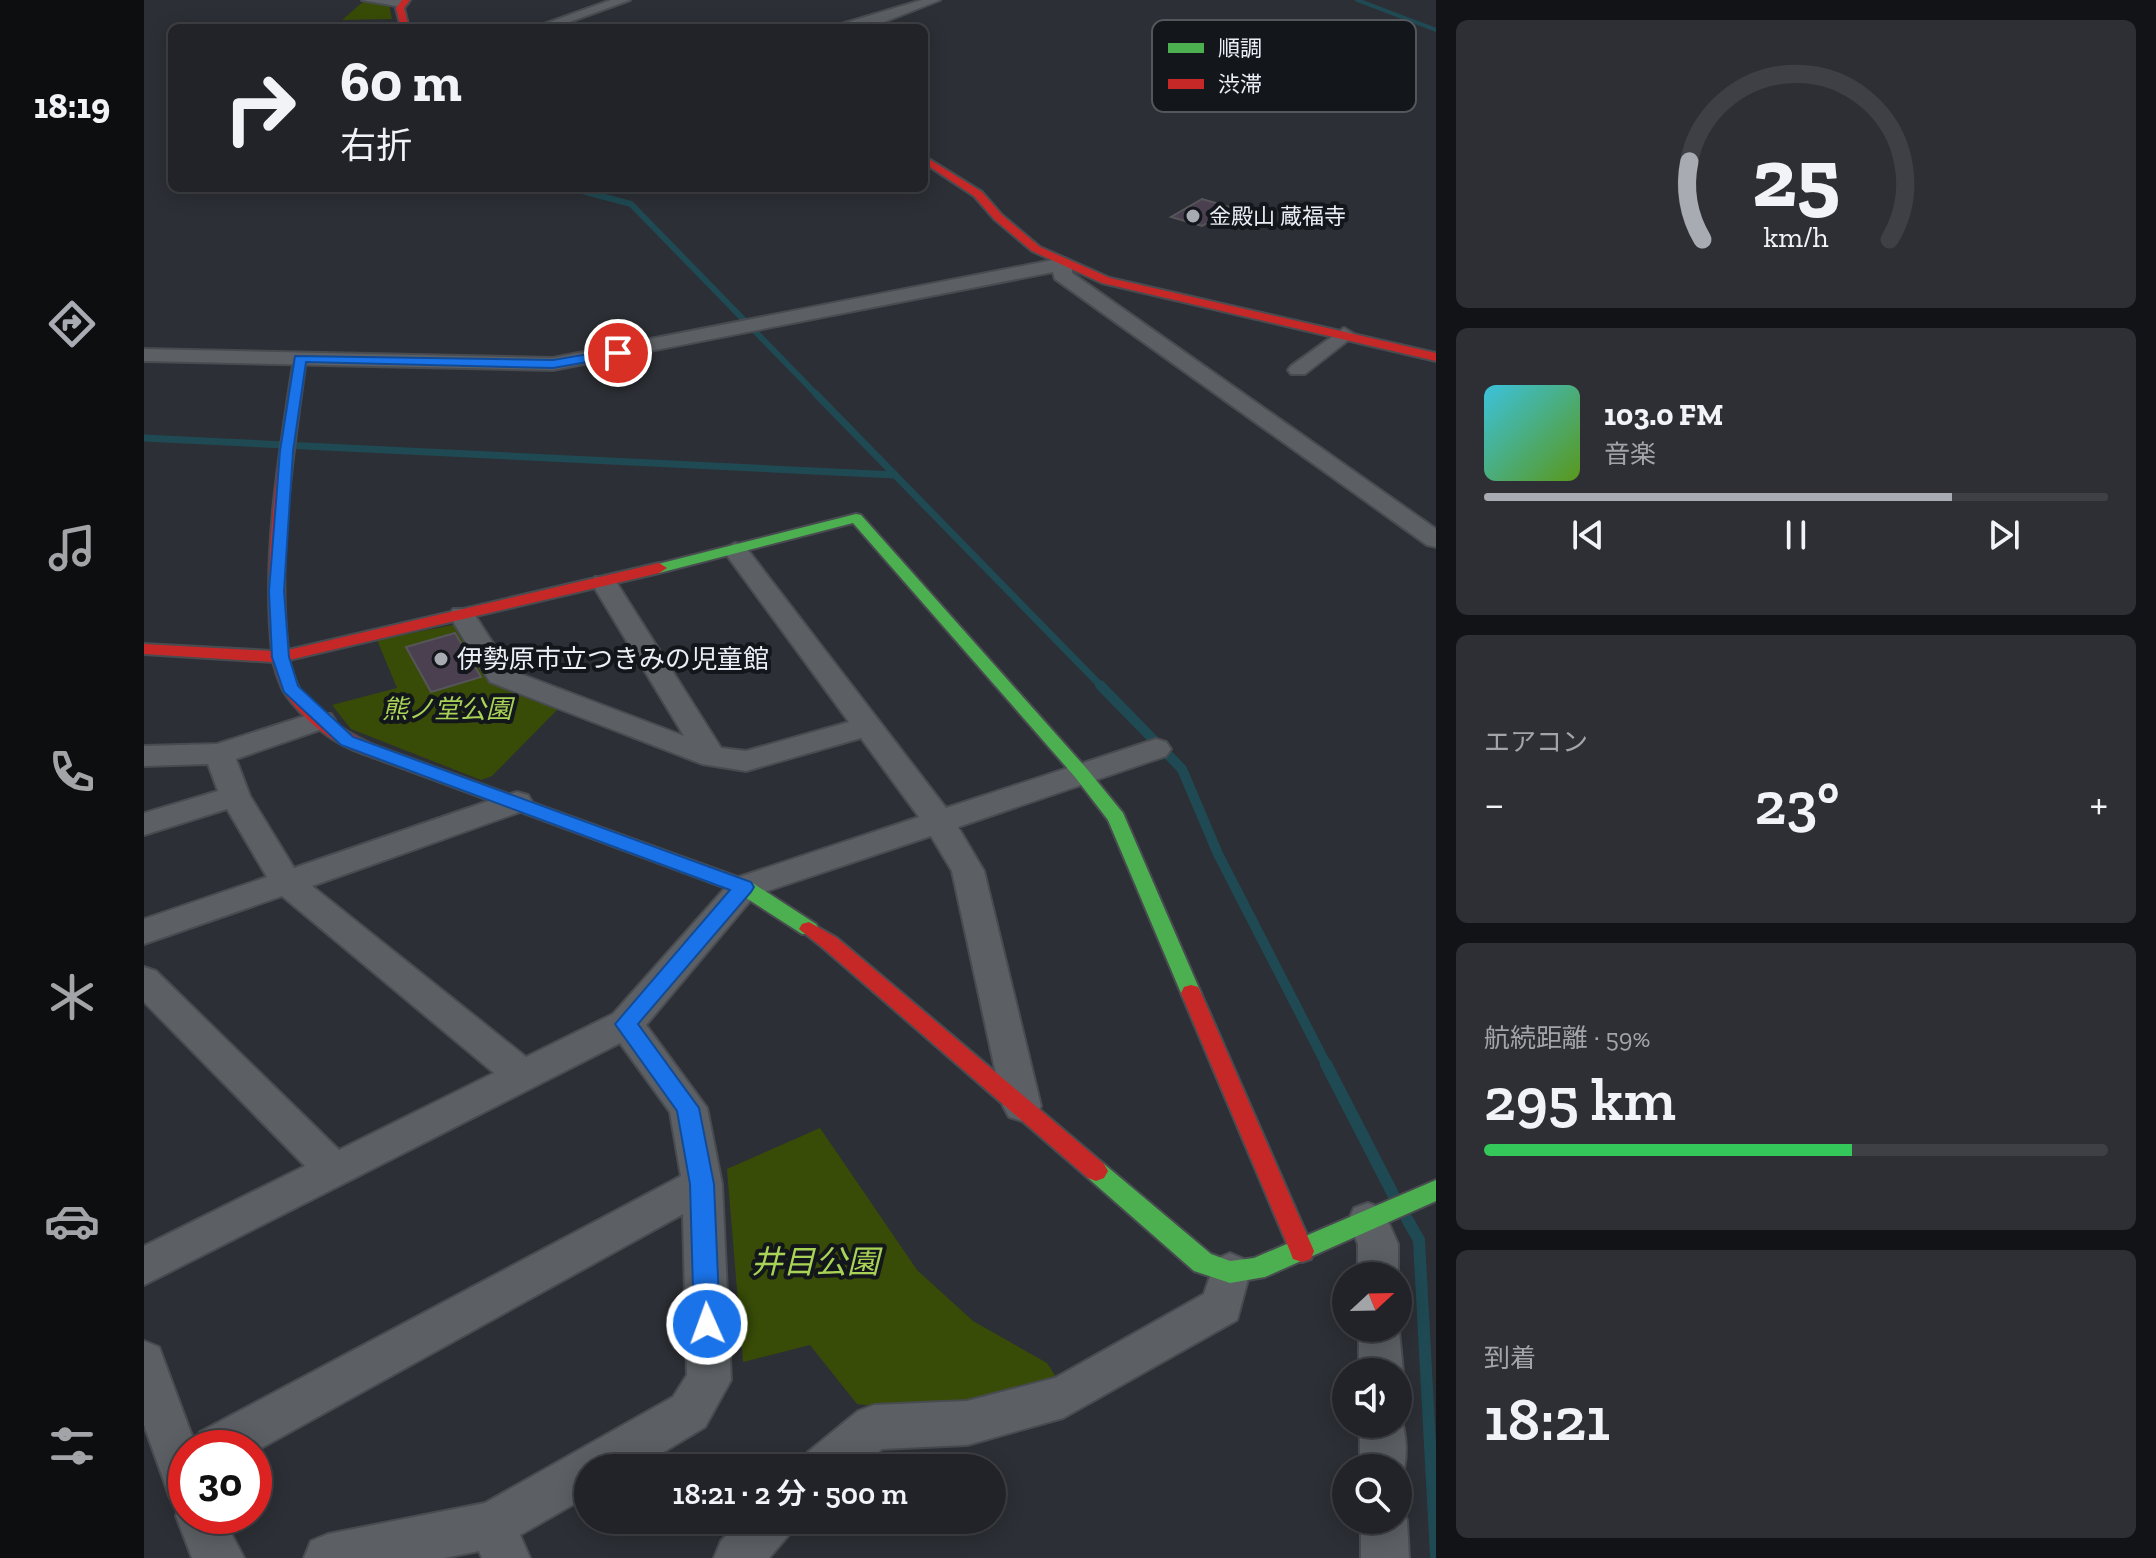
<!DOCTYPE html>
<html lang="ja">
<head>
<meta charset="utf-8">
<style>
	body { margin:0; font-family:"Zilla Slab","Noto Sans JP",serif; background:#2d2f34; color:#f1f3f6; height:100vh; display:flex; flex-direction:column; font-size:30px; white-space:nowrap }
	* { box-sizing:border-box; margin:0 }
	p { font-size:26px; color:#a2a4a8 }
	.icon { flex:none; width:44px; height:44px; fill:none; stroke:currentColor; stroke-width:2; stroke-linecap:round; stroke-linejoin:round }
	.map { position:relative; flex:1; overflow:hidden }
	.drawer { display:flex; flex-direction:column; gap:20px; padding:20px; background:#121316; width:720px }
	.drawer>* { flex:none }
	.top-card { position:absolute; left:24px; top:24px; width:760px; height:168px; border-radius:12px; box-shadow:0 4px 20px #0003,0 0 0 2px #3e4045; background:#212328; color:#f1f3f6; overflow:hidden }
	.needle { width:52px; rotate:68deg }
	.tools { position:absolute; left:1188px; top:1262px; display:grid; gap:16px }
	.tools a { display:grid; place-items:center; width:80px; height:80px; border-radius:50%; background:#212328; box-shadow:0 4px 20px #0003,0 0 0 2px #3e4045; font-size:40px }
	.speed { position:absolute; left:24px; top:1430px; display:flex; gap:16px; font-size:40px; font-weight:700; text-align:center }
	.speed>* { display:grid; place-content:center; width:104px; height:104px; border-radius:50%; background:#212328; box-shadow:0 4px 20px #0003,0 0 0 2px #3e4045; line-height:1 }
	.speed .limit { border:12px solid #d22; background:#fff; color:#111 }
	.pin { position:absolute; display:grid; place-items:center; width:68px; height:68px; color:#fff; margin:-34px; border:4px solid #fff; border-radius:50%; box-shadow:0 2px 8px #0007 }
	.me { position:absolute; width:88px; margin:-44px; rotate:358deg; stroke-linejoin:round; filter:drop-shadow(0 0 6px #0008) }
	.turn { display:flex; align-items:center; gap:28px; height:168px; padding:0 40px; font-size:36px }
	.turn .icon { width:104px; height:104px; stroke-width:2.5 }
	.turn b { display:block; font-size:56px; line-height:68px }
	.big { font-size:60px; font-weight:600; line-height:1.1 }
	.drawer .widget { flex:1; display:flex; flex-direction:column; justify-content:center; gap:12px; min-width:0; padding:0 28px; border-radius:12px; background:#2d2f34 }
	.drawer .dial { align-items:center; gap:0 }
	.dial svg { height:208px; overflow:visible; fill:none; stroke:#3e4045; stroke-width:7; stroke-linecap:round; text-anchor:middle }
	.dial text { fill:#f1f3f6; stroke:none }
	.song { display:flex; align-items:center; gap:24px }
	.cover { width:96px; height:96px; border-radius:12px; background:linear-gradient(135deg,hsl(190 70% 55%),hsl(90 70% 35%)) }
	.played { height:8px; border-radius:4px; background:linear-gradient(90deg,#a8abb2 75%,#3e4045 75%) }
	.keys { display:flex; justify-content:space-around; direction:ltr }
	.heat { display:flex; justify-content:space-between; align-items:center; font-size:44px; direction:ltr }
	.charge { height:12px; border-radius:6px; background:linear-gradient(90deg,#34c759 59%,#3e4045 0) }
	.trip { position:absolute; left:430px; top:1454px; width:432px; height:80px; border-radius:40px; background:#212328; box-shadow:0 4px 20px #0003,0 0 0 2px #3e4045; font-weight:600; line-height:80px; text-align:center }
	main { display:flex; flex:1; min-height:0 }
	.tabs { display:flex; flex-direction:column; width:144px; justify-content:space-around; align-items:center; background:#0d0e10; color:#a2a4a8 }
	.tabs .icon { width:56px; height:56px }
	.tabs .current { color:#a8abb2 }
	.tabs b { font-size:36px; color:#f1f3f6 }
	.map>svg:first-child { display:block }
</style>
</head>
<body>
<main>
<nav class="tabs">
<b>18:19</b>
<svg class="icon current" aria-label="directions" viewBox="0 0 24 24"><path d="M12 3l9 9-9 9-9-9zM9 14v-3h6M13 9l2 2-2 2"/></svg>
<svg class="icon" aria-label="music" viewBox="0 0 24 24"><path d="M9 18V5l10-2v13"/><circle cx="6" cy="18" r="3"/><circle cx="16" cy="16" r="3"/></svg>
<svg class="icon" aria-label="phone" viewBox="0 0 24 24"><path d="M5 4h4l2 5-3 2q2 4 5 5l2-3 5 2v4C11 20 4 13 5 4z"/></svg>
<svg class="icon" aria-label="climate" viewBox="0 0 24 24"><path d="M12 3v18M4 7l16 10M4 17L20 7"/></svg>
<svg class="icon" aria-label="car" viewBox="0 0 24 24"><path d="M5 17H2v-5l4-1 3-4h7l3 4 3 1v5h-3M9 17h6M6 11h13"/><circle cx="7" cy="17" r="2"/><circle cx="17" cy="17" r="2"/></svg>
<svg class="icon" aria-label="filters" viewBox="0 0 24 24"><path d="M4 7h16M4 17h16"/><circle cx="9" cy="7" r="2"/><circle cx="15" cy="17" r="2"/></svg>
</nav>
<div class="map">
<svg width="1292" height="1558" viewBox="0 0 1292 1558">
	<rect width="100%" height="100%" fill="#2c2f35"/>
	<g fill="#384c07">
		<polygon points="219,2 245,5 248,19 198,20"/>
		<polygon points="314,624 345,675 409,703 413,710 348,776 337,780 207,729 188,705 253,688 233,640"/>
		<polygon points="676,1128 773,1270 829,1321 903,1363 919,1388 801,1415 713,1404 666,1345 599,1362 583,1169"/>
	</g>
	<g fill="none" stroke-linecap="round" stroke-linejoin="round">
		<polyline stroke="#1f4a53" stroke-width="4" points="1213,0 1292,30"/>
		<polyline stroke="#1f4a53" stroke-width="6" points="427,188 487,204 674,396"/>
		<g stroke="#1f4a53" stroke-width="7">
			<polyline points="672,394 958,687"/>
			<polyline points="0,438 751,475"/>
		</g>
		<polyline stroke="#1f4a53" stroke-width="10" points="956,685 1038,769 1074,854 1183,1066"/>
		<g stroke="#1f4a53" stroke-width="12">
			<polyline points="1182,1064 1250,1196"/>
			<polyline points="1263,1219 1275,1240 1292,1556"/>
		</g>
	</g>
	<g fill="#4b4050" stroke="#56555a" stroke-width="2">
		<polygon points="1058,199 1089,208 1058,226 1027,217"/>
		<polygon points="311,633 337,677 287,692 262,647"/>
	</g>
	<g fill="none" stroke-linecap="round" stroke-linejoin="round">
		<g stroke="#484b50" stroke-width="4">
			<g id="street">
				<polygon points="218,0 261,0 264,3 258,7"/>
				<polygon points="467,0 486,0 409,28 389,28"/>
				<polygon points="778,0 796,0 730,26 684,28"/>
				<polygon points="919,258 928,264 928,273 1292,529 1292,547 1283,545 911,279 909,272 409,370 0,361 0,349 409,358"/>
				<polygon points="1200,328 1210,334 1207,338 1161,374 1147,374 1144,370 1147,366"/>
				<polygon points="591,543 600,545 802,808 1012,739 1022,742 1027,749 1022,756 814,827 840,871 897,1106 891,1117 878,1121 865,1117 859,1106 808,871 787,836 611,895 502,1025 563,1108 578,1184 587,1380 561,1427 493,1468 444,1468 444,1496 376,1535 386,1558 338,1558 335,1551 300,1558 160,1558 167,1541 184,1534 341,1503 529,1397 543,1375 539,1214 110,1452 110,1448 42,1448 42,1516 78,1516 100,1558 48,1558 32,1516 37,1503 26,1498 0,1425 0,1341 15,1347 51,1444 56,1432 537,1176 526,1112 476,1043 0,1285 0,1246 161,1166 0,1002 0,967 12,971 195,1150 350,1073 138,896 0,944 0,919 123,877 83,809 0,835 0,813 74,791 64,764 0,766 0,746 73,744 167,714 187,714 191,720 187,726 92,759 106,796 150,868 362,795 373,792 384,795 388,802 384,809 168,886 382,1057 469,1014 589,879 775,817 717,738 602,771 558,764 346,682 305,615 309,609 327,609 366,670 540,736 447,582 451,577 469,577 577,748 602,751 705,722 579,550"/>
				<polygon points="1224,1203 1238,1208 1254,1244 1254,1279 1254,1276 1214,1276 1214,1244 1204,1221 1210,1208"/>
				<polygon points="1086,1253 1100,1259 1106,1272 1093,1320 919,1418 823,1445 738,1449 715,1468 657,1468 664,1452 714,1411 730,1405 823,1401 911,1378 1060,1294 1072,1259"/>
				<polygon points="1254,1321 1259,1372 1254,1383 1254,1372 1215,1372 1215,1328 1254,1328"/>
				<path d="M1254,1409C1263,1432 1266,1463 1254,1484V1468H1216V1424H1254Z"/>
				<polygon points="1254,1503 1263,1520 1265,1558 1217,1558 1217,1520 1254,1520"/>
				<polygon points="597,1520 651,1520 644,1536 625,1558 570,1558 577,1541"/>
			</g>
		</g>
		<g stroke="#484b50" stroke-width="4">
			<g id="fast">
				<polygon points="712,514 717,515 943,769 979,813 1057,993 1054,999 1047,1001 1040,999 1037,993 964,820 931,777 709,523 515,573 507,568 510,565"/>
				<polygon points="221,742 607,882 672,924 675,929 672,934 658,934 593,892 215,752 212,748 215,744"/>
				<polygon points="952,1161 960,1164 1067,1254 1086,1261 1110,1258 1292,1180 1292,1201 1121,1277 1086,1283 1050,1271 944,1178 940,1171 944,1164"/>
			</g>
		</g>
		<g stroke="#484b50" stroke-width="4">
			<g id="jam">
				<polygon points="258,0 266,0 260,8 265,28 257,28 252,8"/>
				<polygon points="780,156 838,192 858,215 896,247 966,278 1292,353 1292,361 958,283 888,251 850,219 830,196 780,163"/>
				<path d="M156,355L162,359C149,455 133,554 144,650L515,563L523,568L515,573L145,660C148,670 151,682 156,690C172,714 202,732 227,744L230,748L227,752L221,754C191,746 157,718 140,692C135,683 132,672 129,662L0,654V644L128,651C118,554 135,455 150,359Z"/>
				<polygon points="665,922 693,938 960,1164 964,1171 960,1178 952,1181 944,1178 679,948 655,929 658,924"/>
				<polygon points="1047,985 1054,987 1057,993 1170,1251 1167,1259 1158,1262 1149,1259 1146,1251 1037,993 1040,987"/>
			</g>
		</g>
		<use href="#street" fill="#5c6064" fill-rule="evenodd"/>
		<use href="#fast" fill="#4caf50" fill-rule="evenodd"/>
		<use href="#jam" fill="#c62828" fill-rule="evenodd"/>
	</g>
	<polygon fill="#1a73e8" stroke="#114b97" stroke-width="2" points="474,349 480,353 478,356 409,368 162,362 149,451 140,591 145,657 154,686 209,737 607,882 610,887 607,892 494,1024 555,1108 570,1184 576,1324 572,1333 563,1336 554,1333 550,1324 546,1184 533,1111 471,1024 586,890 197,745 140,692 128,657 125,591 136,451 151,356 409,360"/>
	<g fill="#a8abb2" stroke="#13161b" stroke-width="3">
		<circle cx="1049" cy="216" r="8"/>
		<circle cx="297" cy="659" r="8"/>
	</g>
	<g text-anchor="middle" stroke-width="8" stroke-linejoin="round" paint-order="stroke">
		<g font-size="22" fill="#eaeef5" stroke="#13161b" text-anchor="start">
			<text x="1065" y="224">金殿山 蔵福寺</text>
		</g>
		<g font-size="26" fill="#eaeef5" stroke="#13161b" text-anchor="start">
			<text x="313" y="668">伊勢原市立つきみの児童館</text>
		</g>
		<g font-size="26" font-style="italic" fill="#a8d356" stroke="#13161b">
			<text x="303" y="718">熊ノ堂公園</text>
		</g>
		<g font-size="32" font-style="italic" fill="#a8d356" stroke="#13161b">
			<text x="671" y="1273">井目公園</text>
		</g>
	</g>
	<rect x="1008" y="20" width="264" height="92" rx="12" fill="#13161b" stroke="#54575c" stroke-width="2"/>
	<rect x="1024" y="43" width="36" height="10" fill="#4caf50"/>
	<rect x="1024" y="79" width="36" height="10" fill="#c62828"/>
	<g font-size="22" fill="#eaeef5">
		<text x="1074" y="56">順調</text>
		<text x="1074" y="92">渋滞</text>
	</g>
</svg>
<div class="tools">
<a><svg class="needle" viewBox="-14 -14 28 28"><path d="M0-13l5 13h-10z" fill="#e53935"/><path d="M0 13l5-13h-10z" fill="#a2a4a8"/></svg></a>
<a><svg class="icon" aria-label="sound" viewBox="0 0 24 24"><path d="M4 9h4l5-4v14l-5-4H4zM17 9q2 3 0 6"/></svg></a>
<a><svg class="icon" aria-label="search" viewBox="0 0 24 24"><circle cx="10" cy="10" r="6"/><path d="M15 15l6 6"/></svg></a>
</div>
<div class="speed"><div class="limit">30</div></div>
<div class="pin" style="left:474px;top:353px;background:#d93025"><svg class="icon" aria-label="arrive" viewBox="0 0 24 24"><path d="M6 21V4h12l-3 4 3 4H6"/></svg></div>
<svg class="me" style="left:563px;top:1324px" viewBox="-20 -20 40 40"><circle r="17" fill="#1a73e8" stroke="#fff" stroke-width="3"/><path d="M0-11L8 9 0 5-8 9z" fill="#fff"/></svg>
<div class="trip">18:21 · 2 分 · 500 m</div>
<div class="top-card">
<div class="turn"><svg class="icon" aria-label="right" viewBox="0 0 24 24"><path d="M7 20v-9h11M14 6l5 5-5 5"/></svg><div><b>60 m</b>右折</div></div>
</div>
</div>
<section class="drawer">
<div class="widget dial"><svg viewBox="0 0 100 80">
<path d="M14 69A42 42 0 1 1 86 69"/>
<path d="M14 69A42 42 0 0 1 9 39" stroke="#a8abb2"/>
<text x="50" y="56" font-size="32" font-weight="700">25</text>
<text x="50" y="72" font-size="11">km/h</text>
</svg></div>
<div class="widget">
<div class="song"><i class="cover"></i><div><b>103.0 FM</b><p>音楽</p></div></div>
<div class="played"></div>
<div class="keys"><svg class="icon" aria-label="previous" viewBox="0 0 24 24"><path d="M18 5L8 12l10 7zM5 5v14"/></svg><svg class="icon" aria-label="pause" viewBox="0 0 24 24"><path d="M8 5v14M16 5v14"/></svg><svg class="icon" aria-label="next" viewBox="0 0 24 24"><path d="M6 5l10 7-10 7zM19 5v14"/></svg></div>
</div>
<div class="widget"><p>エアコン</p>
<div class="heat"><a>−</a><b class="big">23°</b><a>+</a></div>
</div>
<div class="widget"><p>航続距離 · 59%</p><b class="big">295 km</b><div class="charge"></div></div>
<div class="widget"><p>到着</p><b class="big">18:21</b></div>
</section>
</main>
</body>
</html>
